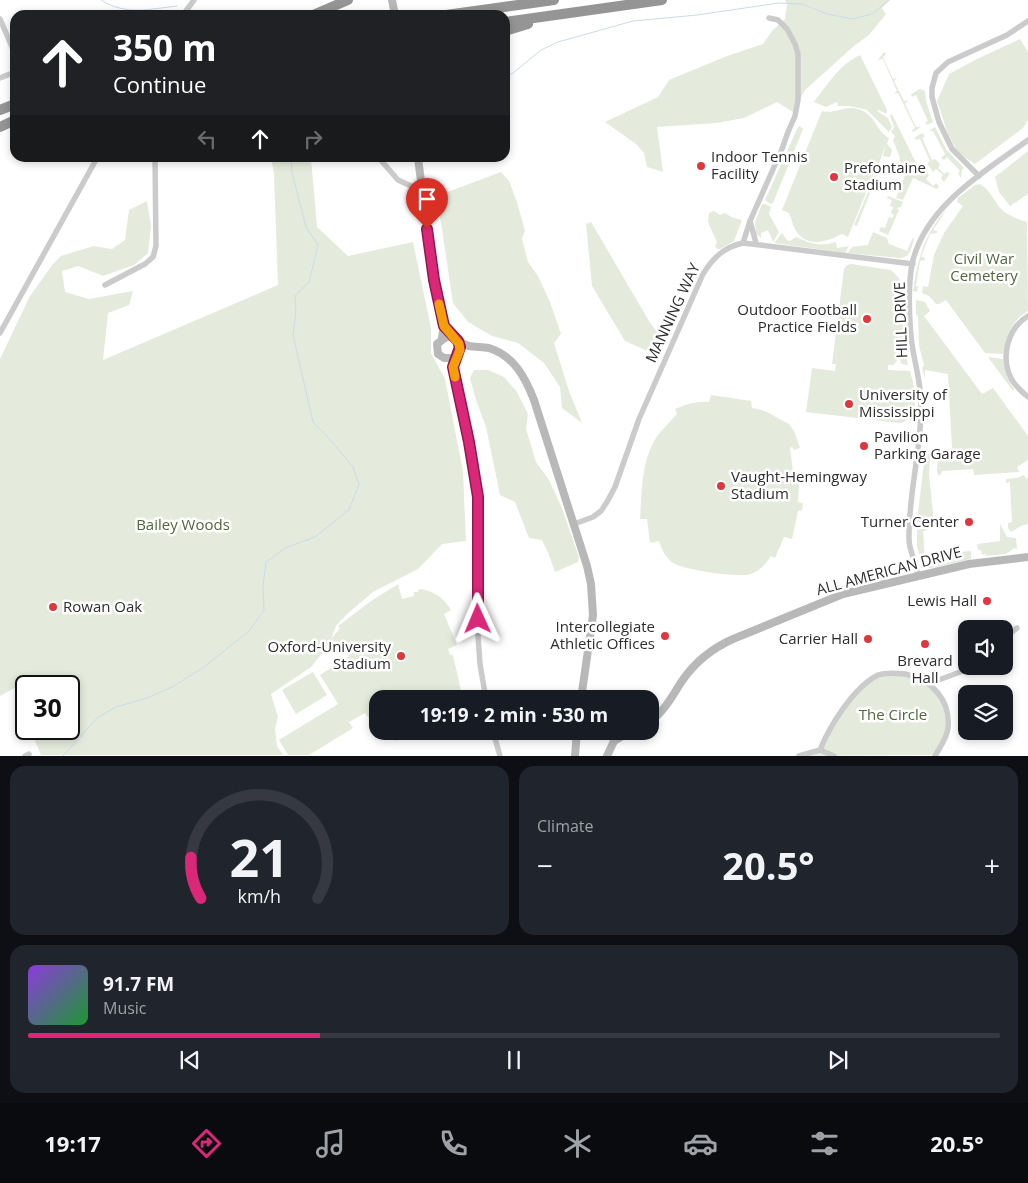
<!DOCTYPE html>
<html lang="en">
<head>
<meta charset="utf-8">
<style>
	body { margin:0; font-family:"Open Sans",sans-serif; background:#20242c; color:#f1f3f6; height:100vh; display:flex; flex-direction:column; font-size:19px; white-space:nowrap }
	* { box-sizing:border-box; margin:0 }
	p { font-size:16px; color:#9ea1a6 }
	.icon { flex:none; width:28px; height:28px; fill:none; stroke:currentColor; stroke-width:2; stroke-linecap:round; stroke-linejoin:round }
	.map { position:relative; height:756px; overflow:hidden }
	.side { display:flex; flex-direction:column; gap:10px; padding:10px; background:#0d0f14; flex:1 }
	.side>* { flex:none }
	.banner { position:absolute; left:10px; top:10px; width:500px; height:152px; border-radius:15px; box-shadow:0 2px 8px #0003; background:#202124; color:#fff; overflow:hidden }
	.controls { position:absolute; left:958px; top:620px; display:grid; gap:10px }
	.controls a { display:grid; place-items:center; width:55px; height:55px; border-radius:10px; background:#171b24; box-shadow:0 2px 8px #0003; font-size:25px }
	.speed { position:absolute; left:15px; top:675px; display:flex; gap:10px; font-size:25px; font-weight:700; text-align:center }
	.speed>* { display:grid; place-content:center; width:65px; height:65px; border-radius:50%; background:#171b24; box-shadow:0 2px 8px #0003; line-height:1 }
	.speed .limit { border:2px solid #111; border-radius:8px; background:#fff; color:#111 }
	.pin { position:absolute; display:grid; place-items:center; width:42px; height:42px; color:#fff; margin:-51px -21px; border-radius:50% 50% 50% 0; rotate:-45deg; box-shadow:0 0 5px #0007 }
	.pin .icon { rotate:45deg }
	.me { position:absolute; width:55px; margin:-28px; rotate:359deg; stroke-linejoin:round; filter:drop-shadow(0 0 4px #0008) }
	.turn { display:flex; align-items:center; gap:18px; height:105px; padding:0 20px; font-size:22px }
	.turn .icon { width:65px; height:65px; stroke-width:2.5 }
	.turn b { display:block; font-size:35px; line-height:42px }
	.lanes { display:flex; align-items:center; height:48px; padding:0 20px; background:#0003; justify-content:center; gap:25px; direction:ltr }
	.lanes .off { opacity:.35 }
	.big { font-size:38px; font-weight:700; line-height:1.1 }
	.side .tile { flex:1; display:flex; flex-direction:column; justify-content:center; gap:8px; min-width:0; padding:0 18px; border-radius:15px; background:#20242c }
	.side .dial { align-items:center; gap:0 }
	.dial svg { height:130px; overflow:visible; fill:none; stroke:#363941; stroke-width:7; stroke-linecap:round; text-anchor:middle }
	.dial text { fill:#f1f3f6; stroke:none }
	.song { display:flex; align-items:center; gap:15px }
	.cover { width:60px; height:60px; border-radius:8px; background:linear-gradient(135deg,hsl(270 70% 55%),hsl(130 70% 35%)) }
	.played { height:5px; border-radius:2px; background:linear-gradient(90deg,#db2777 30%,#363941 30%) }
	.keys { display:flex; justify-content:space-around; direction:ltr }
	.heat { display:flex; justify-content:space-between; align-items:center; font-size:28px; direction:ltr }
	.side .tiles { flex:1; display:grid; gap:10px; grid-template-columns:1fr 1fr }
	.tile:last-child { grid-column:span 2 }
	.trip { position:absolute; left:369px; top:690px; width:290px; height:50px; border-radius:15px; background:#171b24; box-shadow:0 2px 8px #0003; font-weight:700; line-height:50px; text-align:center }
	.menu { display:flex; height:80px; justify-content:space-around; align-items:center; background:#090b0e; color:#9ea1a6 }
	.menu .icon { width:35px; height:35px }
	.menu .current { color:#db2777 }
	.menu b { font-size:22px; color:#f1f3f6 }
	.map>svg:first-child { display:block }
</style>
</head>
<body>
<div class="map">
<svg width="1028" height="756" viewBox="0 0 1028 756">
	<rect width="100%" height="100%" fill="#fff"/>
	<g fill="#e4ebdc">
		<polygon points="785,0 890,0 882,8 886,14 869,35 854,46 805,90 793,112 777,102 744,118 717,123 657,127 663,172 647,167 644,153 636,144 605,122 658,97 669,80 727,56 763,44 772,31 785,19 787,4"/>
		<polygon points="1020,39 1028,52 1028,120 1023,128 975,164 958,153 948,134 937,101 949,74 977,59"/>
		<polygon points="884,52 886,54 883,57 893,79 897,78 894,81 904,101 908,100 905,104 916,127 921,127 913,132 912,130 915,128 898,93 894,94 897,91 883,59 878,60"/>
		<path d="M860,55L887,110V113H885L878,110L877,111L888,118L892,127L889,132L867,110L850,106H838L837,102L826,107L814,102C828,84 839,65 860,55Z"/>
		<polygon points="920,89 925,91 926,101 933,122 927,125 925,123 928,121 916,95 912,97 911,94"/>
		<path d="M853,108C876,111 874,130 889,138L887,144L892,150L890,157L883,156L886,144L876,171L878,168L881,169L877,175L857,226L854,225L876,174L874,173L848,237L842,234C825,243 803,249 793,225C792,221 791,217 789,213L782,210L822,111C831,114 842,108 853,108Z"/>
		<polygon points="892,114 918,167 922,165 929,175 926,179 933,186 936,183 939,186 937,189 913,178 903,200 896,198 908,168 899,165 900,158 893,140 895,136 891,132 894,127 890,116"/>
		<polygon points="800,126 803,129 773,203 771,204 765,200 798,127"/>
		<polygon points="935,127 946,149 964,168 962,170 961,178 958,173 960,171 947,157 944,160 941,158 945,154 933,131 929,131"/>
		<polygon points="922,133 925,136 922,138 932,160 935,159 940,164 938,168 944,174 947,172 950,173 944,182 941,178 943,175 936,169 933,172 927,163 930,161 920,139 916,140 914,138"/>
		<polygon points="1028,151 1028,194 1010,206 999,192 995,177"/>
		<path d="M271,158H311L317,227L348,256L413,242L431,328V353L445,379L463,471L466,541L442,544L418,569L373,592L347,614L336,626L331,639L340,628L338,626L371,601L398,584L402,599L414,596V592H418L419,589C433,590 444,598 451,610L444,614L457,645L448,649L450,655H453L463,699H378L377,728L365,713L349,722L353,728L309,755H288L279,740L338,704L320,675L350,656L327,647L311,667L271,694L278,717L275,728L277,746L283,755H41L30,729H69V686H26V716L16,687L0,696V359L30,296L53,264L61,256L94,246L112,249L125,240L129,210L147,201L151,226L148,253L134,265L103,276L78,266L62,271L65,292L89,299L133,291L129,305L108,313L103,360L278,285L274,173Z"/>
		<polygon points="501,172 509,181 517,202 525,231 522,239 528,262 538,276 550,302 561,334 554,343 569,391 582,423 562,408 560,387 544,363 518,343 492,336 468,322 453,303 437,196"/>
		<path d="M980,184C990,190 994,201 1001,209C1008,216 1018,219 1027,222L1028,311C1012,320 1006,337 1003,354L985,353L946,300L939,304H936L929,296L922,293L923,286L928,287L934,255L944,233L963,206L957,202L958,198L975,185Z"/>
		<polygon points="888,196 903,202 900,208 898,207 897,209 899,210 888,235 879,231 881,227 885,228 889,217 893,218 894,215 891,213 893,207 890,206 892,200 887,198"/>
		<polygon points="762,204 765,204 771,207 769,214 779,232 773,242 768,230 761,233 761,238 756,234 755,222"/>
		<path d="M947,209L933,230L937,231V233L930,234L921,257H924L925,260L920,261L916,286H918L917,292L913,291C917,260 925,232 947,209Z"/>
		<polygon points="714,211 720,215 725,213 731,217 742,220 734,241 720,249 717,249 715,246 717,242 708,222 709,213"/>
		<polygon points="591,222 649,321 664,342 659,356 625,341 592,286 586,224"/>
		<path d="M873,232L887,238L889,244L907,251L912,239L914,238C912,248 910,258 899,258L848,253L852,247L868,245Z"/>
		<path d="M782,233L787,240L790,241L796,237C813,244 817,247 836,242L837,248L849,246L845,253L774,243Z"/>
		<path d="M851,264L891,270L898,277L901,283L904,347L908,365L901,364L898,343H896L897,361L893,365H888V370L910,371C914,386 923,418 900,423L806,412L812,368L835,371L836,364H832L844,269L847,265Z"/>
		<polygon points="916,300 925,302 930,311 924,316 982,394 993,388 1028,436 1028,460 1017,467 1019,472 974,475 973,469 942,471 940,476 937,473 938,452 941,450 951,449 952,448 948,374 925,370 925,379 922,368 924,365 919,346 918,317 916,314"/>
		<path d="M988,357L1003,359C1004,371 1008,379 1014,389L1013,391Z"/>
		<polygon points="474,370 488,370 504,377 517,392 528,414 526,429 536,462 549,480 562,508 579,557 578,562 555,572 549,555 542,540 529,538 515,502 500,495 486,427 476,400 470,378"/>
		<path d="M711,395L751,401L752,408C768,410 777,419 789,424L794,431L800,448L794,450L792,447L790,448L793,471L800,472L798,502L803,503L802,510L798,511L792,539L784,537L775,558L771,556C766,564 760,571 751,574C740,578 683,570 673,563C665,557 662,550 659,541L650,543L647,519H640C642,492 641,462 656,438C662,429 670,422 677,414L675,409C687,404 696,401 709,402Z"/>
		<polygon points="925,453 930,456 929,474 934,523 917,522"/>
		<polygon points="1024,475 1026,479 1028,477 1028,524 1021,526 1011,532 1008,528 1008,523 1012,522 1010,482 1006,483 1006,479 1017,478"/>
		<polygon points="1000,524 1007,537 1016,538 1017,549 1014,548 1006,554 986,556 986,554 982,555 981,550 978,550 977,544 1000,541"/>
		<polygon points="917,528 927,529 928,530 923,531 925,560 921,560 917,547"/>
		<polygon points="971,551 971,559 932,568 925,568 922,563 941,560 941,554"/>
		<polygon points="313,672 327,695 296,714 282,690"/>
		<polygon points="880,674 913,676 941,697 948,729 935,755 799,756 820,749 854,694"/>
		<polygon points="388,731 426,731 395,741"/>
	</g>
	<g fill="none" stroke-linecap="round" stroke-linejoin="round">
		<g stroke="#c9dcea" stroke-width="1">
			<path d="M101,0C126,16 149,9 177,6"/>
			<polyline points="196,11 205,15"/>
			<polyline points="505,77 513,73 541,50 558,42 633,21 697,15 779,3 802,4 827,14 853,19 872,14 889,0"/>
			<polyline points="63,756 97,718 116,707 147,698 172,687 204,667 249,631 264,610 263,586 266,562 285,548 315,537 349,510 359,484 353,467 327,436 313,422 293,335 296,310 295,296 309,282 318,245 306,227 292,173 291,158"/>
		</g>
		<g stroke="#cbcbcb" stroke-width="5.5">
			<polyline points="183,15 194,0"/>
			<polyline points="0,19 15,54"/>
			<polyline points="0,78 15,72"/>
			<polyline points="379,158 398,180 422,191"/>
			<polyline points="979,176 952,149 939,122 932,97 932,88 936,73 948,62 1007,35 1028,21"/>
			<polyline points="750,221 756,243"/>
			<polyline points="743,243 750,221 782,149 788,132 795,116 798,100 798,54 795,44 787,29 778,20 769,18"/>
			<polyline points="105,285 145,264 153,257 156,246 155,158"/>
			<path d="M1028,316C1007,329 1000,358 1012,380C1016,387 1022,392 1028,397"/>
			<polyline points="0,333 97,158"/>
			<polyline points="457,355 453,367 469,442 478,497 478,636 480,664 486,699"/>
			<path d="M574,524L593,517L601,511L607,502L615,487L639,419L703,274C713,258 724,247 743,243L913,264"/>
			<path d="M918,576C917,563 909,552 909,539C908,494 922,449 921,403C921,380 913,359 911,336C909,313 908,287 912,264C925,206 983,173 1028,140"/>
			<polyline points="1004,638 1017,628"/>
			<polyline points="931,685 936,681 976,666"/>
			<polyline points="493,731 500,756"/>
			<path d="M820,750C830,725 854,687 878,675C886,672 896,673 905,674C931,679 951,700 948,728C947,738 940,747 935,756"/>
			<polyline points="820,750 834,756"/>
			<polyline points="25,756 29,754"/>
			<polyline points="799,756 820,750"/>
		</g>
		<g stroke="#b8b8b8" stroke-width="8">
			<polyline points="392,0 395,15"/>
			<polyline points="418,158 434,280 444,326 442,338"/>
			<path d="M444,326C451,336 467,346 454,358H444L438,354L437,344L446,337H453"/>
			<path d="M458,341C461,342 465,345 469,346C475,347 482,347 489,348C514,356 525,377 534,400L587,566L591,584L593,615L581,699"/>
			<path d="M650,721C665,711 672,696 682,681C695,662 713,648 733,639L843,594L969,564L1028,557"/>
			<polyline points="575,756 577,731"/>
			<polyline points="607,756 614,741 631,731"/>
		</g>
		<g stroke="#959595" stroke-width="10">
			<polyline points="313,15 348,0"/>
			<polyline points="446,15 554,0"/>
			<polyline points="505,22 662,0"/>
			<polyline points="505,31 528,24"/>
			<polyline points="0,110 15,104"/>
			<polyline points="0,127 15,120"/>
		</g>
	</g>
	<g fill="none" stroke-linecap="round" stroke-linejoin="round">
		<g stroke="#8e194d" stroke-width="12">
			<polyline id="route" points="427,229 434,280 444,326 458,341 460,347 453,367 469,442 478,497 478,619"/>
		</g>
		<use href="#route" stroke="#db2777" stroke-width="9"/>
		<polyline stroke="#f59e0b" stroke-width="9" points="439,304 444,326 459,344 460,350 453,367 455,377"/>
	</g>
	<g fill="#de373e" stroke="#fff" stroke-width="2">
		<circle cx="701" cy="166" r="5"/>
		<circle cx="834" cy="177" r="5"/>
		<circle cx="867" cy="319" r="5"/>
		<circle cx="849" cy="404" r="5"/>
		<circle cx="864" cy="446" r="5"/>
		<circle cx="721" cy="486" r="5"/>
		<circle cx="969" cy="522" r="5"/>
		<circle cx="987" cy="601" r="5"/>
		<circle cx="53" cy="607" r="5"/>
		<circle cx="665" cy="636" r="5"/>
		<circle cx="868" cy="639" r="5"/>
		<circle cx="925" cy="644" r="5"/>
		<circle cx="401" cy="656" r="5"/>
	</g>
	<g text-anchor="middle" stroke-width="5" stroke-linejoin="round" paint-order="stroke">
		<g font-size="15" fill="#2e2e2e" stroke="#fff" text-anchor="start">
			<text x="711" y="162">Indoor Tennis<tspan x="711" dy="17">Facility</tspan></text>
			<text x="844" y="173">Prefontaine<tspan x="844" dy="17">Stadium</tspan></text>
			<text x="857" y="315" text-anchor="end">Outdoor Football<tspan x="857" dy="17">Practice Fields</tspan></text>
			<text x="859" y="400">University of<tspan x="859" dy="17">Mississippi</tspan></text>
			<text x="874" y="442">Pavilion<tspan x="874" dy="17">Parking Garage</tspan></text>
			<text x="731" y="482">Vaught-Hemingway<tspan x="731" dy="17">Stadium</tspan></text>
			<text x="959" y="527" text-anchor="end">Turner Center</text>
			<text x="977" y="606" text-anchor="end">Lewis Hall</text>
			<text x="63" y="612">Rowan Oak</text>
			<text x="655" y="632" text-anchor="end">Intercollegiate<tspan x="655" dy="17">Athletic Offices</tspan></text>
			<text x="858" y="644" text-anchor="end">Carrier Hall</text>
			<text x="391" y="652" text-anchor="end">Oxford-University<tspan x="391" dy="17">Stadium</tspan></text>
			<text x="925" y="666" text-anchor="middle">Brevard<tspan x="925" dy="17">Hall</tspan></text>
		</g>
		<g font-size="15" fill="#50683d" stroke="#fff">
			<text x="984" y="264">Civil War<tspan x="984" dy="17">Cemetery</tspan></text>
			<text x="183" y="530">Bailey Woods</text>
			<text x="893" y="720">The Circle</text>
		</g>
		<g font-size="15" fill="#2e2e2e" stroke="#fff">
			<text transform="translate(673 313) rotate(-65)" y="5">MANNING WAY</text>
			<text transform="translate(901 320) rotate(-92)" y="5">HILL DRIVE</text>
			<text transform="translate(889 571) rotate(-15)" y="5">ALL AMERICAN DRIVE</text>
		</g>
	</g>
</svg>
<div class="controls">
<a><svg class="icon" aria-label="sound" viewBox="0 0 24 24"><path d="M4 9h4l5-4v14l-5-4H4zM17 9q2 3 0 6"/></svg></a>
<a><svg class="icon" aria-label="layers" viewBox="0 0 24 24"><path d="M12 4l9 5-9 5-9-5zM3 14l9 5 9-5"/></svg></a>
</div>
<div class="speed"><div class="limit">30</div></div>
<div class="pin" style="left:427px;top:229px;background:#d93025"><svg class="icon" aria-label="arrive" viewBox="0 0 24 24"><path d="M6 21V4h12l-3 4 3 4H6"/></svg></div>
<svg class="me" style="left:478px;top:619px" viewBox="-20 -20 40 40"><path d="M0-17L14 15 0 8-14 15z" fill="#db2777" stroke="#fff" stroke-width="4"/></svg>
<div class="trip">19:19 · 2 min · 530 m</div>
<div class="banner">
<div class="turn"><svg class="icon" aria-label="ahead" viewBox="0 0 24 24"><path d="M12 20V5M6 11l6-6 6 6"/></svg><div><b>350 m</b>Continue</div></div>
<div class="lanes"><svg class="icon off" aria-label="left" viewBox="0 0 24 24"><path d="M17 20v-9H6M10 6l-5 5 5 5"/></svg><svg class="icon" aria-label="ahead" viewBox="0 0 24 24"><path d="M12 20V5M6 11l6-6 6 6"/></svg><svg class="icon off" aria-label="right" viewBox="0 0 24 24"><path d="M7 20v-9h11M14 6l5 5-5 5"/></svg></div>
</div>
</div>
<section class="side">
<div class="tiles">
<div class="tile dial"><svg viewBox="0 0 100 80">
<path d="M14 69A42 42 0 1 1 86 69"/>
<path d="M14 69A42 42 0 0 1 8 44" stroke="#db2777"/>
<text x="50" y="56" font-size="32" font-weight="700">21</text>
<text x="50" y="72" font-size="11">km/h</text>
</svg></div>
<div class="tile"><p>Climate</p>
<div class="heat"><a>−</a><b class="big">20.5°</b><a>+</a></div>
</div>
<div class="tile">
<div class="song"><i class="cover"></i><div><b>91.7 FM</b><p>Music</p></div></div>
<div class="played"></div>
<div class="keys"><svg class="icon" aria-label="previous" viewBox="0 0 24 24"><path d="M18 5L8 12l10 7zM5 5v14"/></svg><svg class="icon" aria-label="pause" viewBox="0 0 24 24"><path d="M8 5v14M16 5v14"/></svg><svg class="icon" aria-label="next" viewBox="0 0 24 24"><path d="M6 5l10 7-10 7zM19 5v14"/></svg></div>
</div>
</div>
</section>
<nav class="menu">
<b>19:17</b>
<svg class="icon current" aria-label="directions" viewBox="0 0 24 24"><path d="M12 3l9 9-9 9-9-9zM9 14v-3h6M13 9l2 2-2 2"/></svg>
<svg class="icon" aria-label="music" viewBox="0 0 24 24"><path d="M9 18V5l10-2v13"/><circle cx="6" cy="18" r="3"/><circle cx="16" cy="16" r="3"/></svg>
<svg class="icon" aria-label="phone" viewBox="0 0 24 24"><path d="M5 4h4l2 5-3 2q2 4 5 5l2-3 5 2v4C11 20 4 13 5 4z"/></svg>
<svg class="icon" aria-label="climate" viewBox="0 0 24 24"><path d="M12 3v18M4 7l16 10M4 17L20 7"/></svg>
<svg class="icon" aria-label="car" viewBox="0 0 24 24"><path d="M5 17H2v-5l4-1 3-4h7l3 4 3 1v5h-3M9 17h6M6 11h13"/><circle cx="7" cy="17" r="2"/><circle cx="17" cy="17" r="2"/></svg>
<svg class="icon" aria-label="filters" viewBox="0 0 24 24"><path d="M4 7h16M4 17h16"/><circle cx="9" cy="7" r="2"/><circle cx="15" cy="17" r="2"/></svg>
<b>20.5°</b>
</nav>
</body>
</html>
